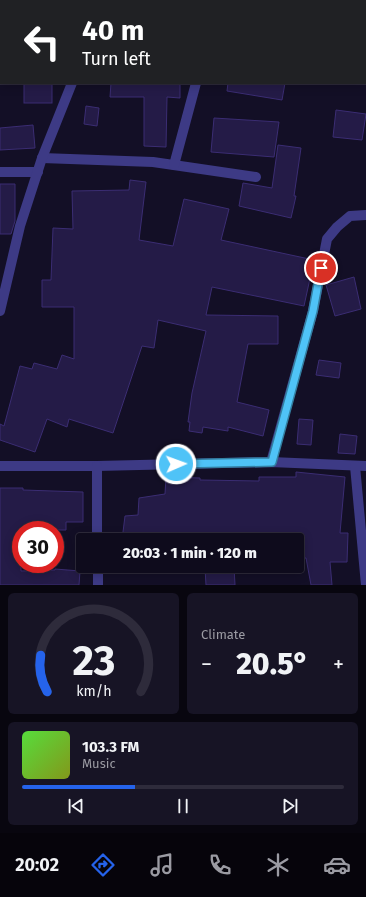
<!DOCTYPE html>
<html lang="en">
<head>
<meta charset="utf-8">
<style>
	body { margin:0; font-family:"Fira Sans",sans-serif; background:#171425; color:#f1f3f6; height:100vh; display:flex; flex-direction:column; font-size:15px; white-space:nowrap }
	* { box-sizing:border-box; margin:0 }
	p { font-size:13px; color:#9b9ba3 }
	.icon { flex:none; width:22px; height:22px; fill:none; stroke:currentColor; stroke-width:2; stroke-linecap:round; stroke-linejoin:round }
	.map { position:relative; height:585px; overflow:hidden }
	.side { display:flex; flex-direction:column; gap:8px; padding:8px; background:#08060f; flex:1 }
	.side>* { flex:none }
	.hud { position:absolute; left:0px; top:0px; width:366px; height:84px; box-shadow:0 2px 10px #0003,0 0 0 1px #2e2b3b; background:#202124; color:#fff; overflow:hidden }
	.speed { position:absolute; left:12px; top:521px; display:flex; gap:8px; font-size:20px; font-weight:700; text-align:center }
	.speed>* { display:grid; place-content:center; width:52px; height:52px; border-radius:50%; background:#0e0b1c; box-shadow:0 2px 10px #0003,0 0 0 1px #2e2b3b; line-height:1 }
	.speed .limit { border:6px solid #d22; background:#fff; color:#111 }
	.pin { position:absolute; display:grid; place-items:center; width:34px; height:34px; color:#fff; margin:-17px; border:2px solid #fff; border-radius:50%; box-shadow:0 1px 4px #0007 }
	.me { position:absolute; width:44px; margin:-22px; rotate:88deg; stroke-linejoin:round; filter:drop-shadow(0 0 3px #0008) }
	.turn { display:flex; align-items:center; gap:14px; height:84px; padding:0 16px; font-size:18px }
	.turn .icon { width:52px; height:52px; stroke-width:2.5 }
	.turn b { display:block; font-size:28px; line-height:34px }
	.big { font-size:30px; font-weight:800; line-height:1.1 }
	.side .card { flex:1; display:flex; flex-direction:column; justify-content:center; gap:6px; min-width:0; padding:0 14px; border-radius:6px; background:#171425 }
	.side .dial { align-items:center; gap:0 }
	.dial svg { height:104px; overflow:visible; fill:none; stroke:#2e2b3b; stroke-width:7; stroke-linecap:round; text-anchor:middle }
	.dial text { fill:#f1f3f6; stroke:none }
	.song { display:flex; align-items:center; gap:12px }
	.cover { width:48px; height:48px; border-radius:6px; background:linear-gradient(135deg,hsl(110 70% 55%),hsl(70 70% 35%)) }
	.played { height:4px; border-radius:2px; background:linear-gradient(90deg,#2563eb 35%,#2e2b3b 35%) }
	.keys { display:flex; justify-content:space-around; direction:ltr }
	.heat { display:flex; justify-content:space-between; align-items:center; font-size:22px; direction:ltr }
	.side .tiles { flex:1; display:grid; gap:8px; grid-template-columns:1fr 1fr }
	.card:last-child { grid-column:span 2 }
	.trip { position:absolute; left:76px; top:533px; width:228px; height:40px; border-radius:4px; background:#0e0b1c; box-shadow:0 2px 10px #0003,0 0 0 1px #2e2b3b; font-weight:800; line-height:40px; text-align:center }
	.tabs { display:flex; height:64px; justify-content:space-around; align-items:center; background:#06040b; color:#9b9ba3 }
	.tabs .icon { width:28px; height:28px }
	.tabs .on { color:#2563eb }
	.tabs b { font-size:18px; color:#f1f3f6 }
	.map>svg:first-child { display:block }
</style>
</head>
<body>
<div class="map">
<svg width="366" height="585" viewBox="0 0 366 585">
	<rect width="100%" height="100%" fill="#130f26"/>
	<g fill="#241b47" stroke="#3b2d73">
		<rect x="24" y="83" width="28" height="20"/>
		<polygon points="111,83 180,83 180,98 167,97 166,147 144,146 144,97 110,97"/>
		<polygon points="228,83 285,83 282,100 227,91"/>
		<polygon points="86,106 99,108 97,126 84,124"/>
		<polygon points="336,110 366,114 362,140 333,137"/>
		<polygon points="214,118 279,122 274,157 211,152"/>
		<polygon points="33,125 35,148 0,150 0,128"/>
		<polygon points="278,145 301,148 294,196 296,196 291,218 239,206 243,183 272,188"/>
		<polygon points="130,180 146,182 139,240 173,246 184,199 229,209 221,240 314,260 304,306 212,287 206,315 278,316 278,344 248,344 237,402 269,410 263,436 228,427 228,431 203,427 202,433 189,431 190,422 188,422 192,393 206,331 158,320 154,348 142,346 113,433 69,419 67,427 47,419 35,452 0,440 0,424 4,426 20,366 32,369 34,363 57,369 62,355 74,359 74,307 42,307 42,280 51,280 53,228 73,229 72,191 129,190"/>
		<polygon points="0,184 15,184 15,221 11,234 0,234"/>
		<polygon points="354,277 361,309 335,316 326,285"/>
		<polygon points="319,360 341,363 339,378 316,375"/>
		<polygon points="299,419 313,420 311,445 297,444"/>
		<polygon points="340,434 357,436 355,454 338,453"/>
		<polygon points="296,472 345,477 340,533 348,533 347,562 330,562 332,585 311,585 306,558 299,558 299,540 208,540 208,535 151,535 151,540 122,540 125,516 138,515 139,498 165,494 166,477 200,478 200,480 259,481 259,477 296,477"/>
		<polygon points="0,488 23,488 23,490 83,492 83,522 66,522 66,530 21,530 21,571 55,570 55,569 80,571 79,585 0,585"/>
		<polygon points="234,567 235,585 206,585 205,568"/>
	</g>
	<g fill="none" stroke-linecap="round" stroke-linejoin="round">
		<g stroke="#3d3a85" stroke-width="10">
			<polyline points="101,1 101,0"/>
			<polyline points="274,1 274,0"/>
			<polyline points="0,17 1,17"/>
			<polyline points="42,158 153,162 256,177"/>
			<polyline points="174,165 196,83"/>
			<polyline points="0,172 38,172"/>
			<polyline points="0,311 20,226 42,158 72,83"/>
			<polyline points="271,462 313,311 327,239 337,227 350,216 366,215"/>
			<polyline points="0,466 97,466 271,462 366,466"/>
			<polyline points="97,466 97,540"/>
			<polyline points="355,466 366,585"/>
			<polyline points="98,566 98,585"/>
		</g>
	</g>
	<g fill="none" stroke-linecap="round" stroke-linejoin="round">
		<g stroke="#337fa1" stroke-width="10">
			<polyline id="route" points="176,464 272,462 313,311 321,268"/>
		</g>
		<use href="#route" stroke="#4fc3f7" stroke-width="7"/>
	</g>
</svg>
<div class="speed"><div class="limit">30</div></div>
<div class="pin" style="left:321px;top:268px;background:#d93025"><svg class="icon" aria-label="arrive" viewBox="0 0 24 24"><path d="M6 21V4h12l-3 4 3 4H6"/></svg></div>
<svg class="me" style="left:176px;top:464px" viewBox="-20 -20 40 40"><circle r="17" fill="#4fc3f7" stroke="#fff" stroke-width="3"/><path d="M0-11L8 9 0 5-8 9z" fill="#fff"/></svg>
<div class="trip">20:03 · 1 min · 120 m</div>
<div class="hud">
<div class="turn"><svg class="icon" aria-label="left" viewBox="0 0 24 24"><path d="M17 20v-9H6M10 6l-5 5 5 5"/></svg><div><b>40 m</b>Turn left</div></div>
</div>
</div>
<section class="side">
<div class="tiles">
<div class="card dial"><svg viewBox="0 0 100 80">
<path d="M14 69A42 42 0 1 1 86 69"/>
<path d="M14 69A42 42 0 0 1 9 41" stroke="#2563eb"/>
<text x="50" y="56" font-size="32" font-weight="700">23</text>
<text x="50" y="72" font-size="11">km/h</text>
</svg></div>
<div class="card"><p>Climate</p>
<div class="heat"><a>−</a><b class="big">20.5°</b><a>+</a></div>
</div>
<div class="card">
<div class="song"><i class="cover"></i><div><b>103.3 FM</b><p>Music</p></div></div>
<div class="played"></div>
<div class="keys"><svg class="icon" aria-label="previous" viewBox="0 0 24 24"><path d="M18 5L8 12l10 7zM5 5v14"/></svg><svg class="icon" aria-label="pause" viewBox="0 0 24 24"><path d="M8 5v14M16 5v14"/></svg><svg class="icon" aria-label="next" viewBox="0 0 24 24"><path d="M6 5l10 7-10 7zM19 5v14"/></svg></div>
</div>
</div>
</section>
<nav class="tabs">
<b>20:02</b>
<svg class="icon on" aria-label="directions" viewBox="0 0 24 24"><path d="M12 3l9 9-9 9-9-9zM9 14v-3h6M13 9l2 2-2 2"/></svg>
<svg class="icon" aria-label="music" viewBox="0 0 24 24"><path d="M9 18V5l10-2v13"/><circle cx="6" cy="18" r="3"/><circle cx="16" cy="16" r="3"/></svg>
<svg class="icon" aria-label="phone" viewBox="0 0 24 24"><path d="M5 4h4l2 5-3 2q2 4 5 5l2-3 5 2v4C11 20 4 13 5 4z"/></svg>
<svg class="icon" aria-label="climate" viewBox="0 0 24 24"><path d="M12 3v18M4 7l16 10M4 17L20 7"/></svg>
<svg class="icon" aria-label="car" viewBox="0 0 24 24"><path d="M5 17H2v-5l4-1 3-4h7l3 4 3 1v5h-3M9 17h6M6 11h13"/><circle cx="7" cy="17" r="2"/><circle cx="17" cy="17" r="2"/></svg>
</nav>
</body>
</html>
